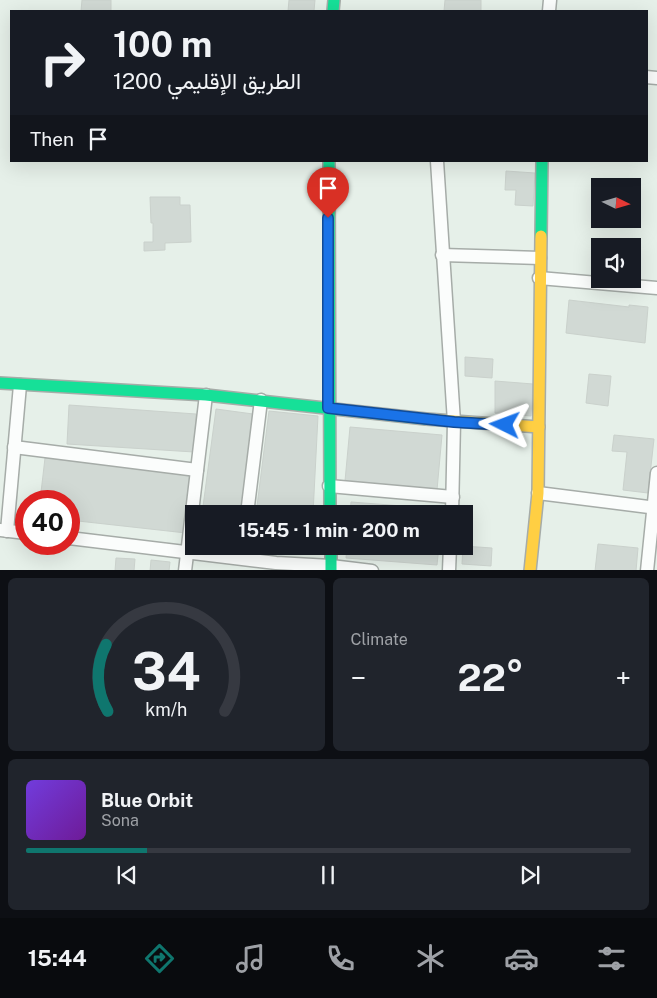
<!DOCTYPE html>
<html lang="en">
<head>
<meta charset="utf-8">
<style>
	body { margin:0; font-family:"Public Sans",Vazirmatn,sans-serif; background:#20242c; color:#f1f3f6; height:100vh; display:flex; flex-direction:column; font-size:19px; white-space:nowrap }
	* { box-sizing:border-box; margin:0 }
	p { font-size:16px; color:#9ea1a6 }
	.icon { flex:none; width:28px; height:28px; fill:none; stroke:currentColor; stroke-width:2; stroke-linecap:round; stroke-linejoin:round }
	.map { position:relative; height:570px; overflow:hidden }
	.panel { display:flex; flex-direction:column; gap:8px; padding:8px; background:#0d0f14; flex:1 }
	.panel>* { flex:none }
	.banner { position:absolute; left:10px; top:10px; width:638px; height:152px; border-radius:0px; box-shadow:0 5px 20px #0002; background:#171b24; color:#f1f3f6; overflow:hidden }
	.needle { width:32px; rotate:95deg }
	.buttons { position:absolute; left:591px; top:178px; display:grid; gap:10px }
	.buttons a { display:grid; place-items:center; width:50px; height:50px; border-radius:0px; background:#171b24; box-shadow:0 5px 20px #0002; font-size:25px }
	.speed { position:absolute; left:15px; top:490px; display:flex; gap:10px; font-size:25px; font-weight:700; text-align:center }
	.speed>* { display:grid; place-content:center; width:65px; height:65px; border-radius:50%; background:#171b24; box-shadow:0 5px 20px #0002; line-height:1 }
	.speed .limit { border:8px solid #d22; background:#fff; color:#111 }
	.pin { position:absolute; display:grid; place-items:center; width:42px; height:42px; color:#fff; margin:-51px -21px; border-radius:50% 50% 50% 0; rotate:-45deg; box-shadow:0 0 5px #0007 }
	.pin .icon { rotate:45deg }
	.me { position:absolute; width:55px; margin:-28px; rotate:273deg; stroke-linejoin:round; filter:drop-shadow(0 0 4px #0008) }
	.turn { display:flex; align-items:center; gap:18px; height:105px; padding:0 20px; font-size:22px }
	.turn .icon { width:65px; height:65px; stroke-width:2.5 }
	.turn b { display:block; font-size:35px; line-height:42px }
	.then { display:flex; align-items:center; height:48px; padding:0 20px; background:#0003; gap:10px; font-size:19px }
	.big { font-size:38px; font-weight:700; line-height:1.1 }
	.panel .widget { flex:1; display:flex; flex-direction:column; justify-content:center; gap:8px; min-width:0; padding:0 18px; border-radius:8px; background:#20242c }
	.panel .dial { align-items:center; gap:0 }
	.dial svg { height:130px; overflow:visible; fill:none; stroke:#363941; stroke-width:7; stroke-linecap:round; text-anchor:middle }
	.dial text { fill:#f1f3f6; stroke:none }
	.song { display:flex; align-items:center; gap:15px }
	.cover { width:60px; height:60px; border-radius:8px; background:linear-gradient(135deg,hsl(260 70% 55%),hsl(280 70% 35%)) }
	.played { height:5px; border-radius:2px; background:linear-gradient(90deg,#0f766e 20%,#363941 20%) }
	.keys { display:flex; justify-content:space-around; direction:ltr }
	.heat { display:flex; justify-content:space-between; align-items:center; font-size:28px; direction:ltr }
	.panel .tiles { flex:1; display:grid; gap:8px; grid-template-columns:1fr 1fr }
	.widget:last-child { grid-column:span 2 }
	.trip { position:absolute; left:185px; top:505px; width:288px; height:50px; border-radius:0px; background:#171b24; box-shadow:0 5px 20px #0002; font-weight:700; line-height:50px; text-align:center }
	.menu { display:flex; height:80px; justify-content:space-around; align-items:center; background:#090b0e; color:#9ea1a6 }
	.menu .icon { width:35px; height:35px }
	.menu .current { color:#0f766e }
	.menu b { font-size:22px; color:#f1f3f6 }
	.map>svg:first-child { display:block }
</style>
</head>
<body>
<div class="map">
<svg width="657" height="571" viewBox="0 0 657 571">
	<rect width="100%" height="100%" fill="#e6f0e9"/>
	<g fill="#d1d9d4" stroke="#cad1cc">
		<polygon points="82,0 111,0 111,11 81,11"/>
		<polygon points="289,0 315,0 314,11 288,11"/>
		<polygon points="445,0 481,0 481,11 444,11"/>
		<polygon points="506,171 535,173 533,206 515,205 516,190 505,190"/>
		<polygon points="150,197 180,197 180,205 190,205 191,242 165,243 165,250 144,251 144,242 153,242 153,223 151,223"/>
		<polygon points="569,300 629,307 629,305 648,307 645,343 566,333"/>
		<polygon points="465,357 493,359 492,378 465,376"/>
		<polygon points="589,374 611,376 608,406 586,403"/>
		<polygon points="495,381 533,384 531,416 495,413"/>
		<polygon points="69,405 196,414 194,452 67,444"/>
		<polygon points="216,409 253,414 241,514 202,514"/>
		<polygon points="269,411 318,416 313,514 256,514"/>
		<polygon points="350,427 442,435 437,490 345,481"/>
		<polygon points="614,435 654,439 648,493 623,490 627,452 612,451"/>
		<polygon points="45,458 193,475 186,533 69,520 69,501 40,501"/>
		<polygon points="351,502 441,509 441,514 350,514"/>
		<polygon points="598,544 638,548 636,571 595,571"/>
		<polygon points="347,546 439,546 437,565 346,558"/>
		<polygon points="463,546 492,548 491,566 462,564"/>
		<polygon points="116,558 135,559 134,571 115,571"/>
		<polygon points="151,560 170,562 169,571 150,571"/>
	</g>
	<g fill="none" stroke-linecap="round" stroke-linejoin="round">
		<g stroke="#a6aca8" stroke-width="15">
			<g id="street">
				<polyline points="549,11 550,0"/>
				<polyline points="646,77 657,78"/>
				<polyline points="437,161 454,422 452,514"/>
				<polyline points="442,255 540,258"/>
				<polyline points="539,278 657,288"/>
				<polyline points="14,447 197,470"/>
				<polyline points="329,486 453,497"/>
				<polyline points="538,493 657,508"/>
				<polyline points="247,514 261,400"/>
				<polyline points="0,530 26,533"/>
				<polyline points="7,531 20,385"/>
				<polyline points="69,538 276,563 331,566 372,571"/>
				<polyline points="185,571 206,395"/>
				<polyline points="449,571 450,546"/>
				<polyline points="647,571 657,473"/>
			</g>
		</g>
		<g stroke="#a6aca8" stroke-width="14">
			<g id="fast">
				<polyline points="333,11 334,0"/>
				<polyline points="329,161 330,514"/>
				<polyline points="541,236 542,161"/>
				<polyline points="0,383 206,395 426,419"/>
				<polyline points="331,546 331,571"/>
			</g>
		</g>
		<g stroke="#a6aca8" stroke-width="14">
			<g id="slow">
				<polyline points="426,419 539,427"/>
				<polyline points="530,571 538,493 541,236"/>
			</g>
		</g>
		<use href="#street" stroke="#fbfdfc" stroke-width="12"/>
		<use href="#fast" stroke="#16e098" stroke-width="11"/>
		<use href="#slow" stroke="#ffcf43" stroke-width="11"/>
	</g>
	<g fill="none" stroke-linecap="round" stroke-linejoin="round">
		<g stroke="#114b97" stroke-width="12">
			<polyline id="route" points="328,218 328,408 454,422 505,425"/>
		</g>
		<use href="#route" stroke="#1a73e8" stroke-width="9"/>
	</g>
</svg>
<div class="buttons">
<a><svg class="needle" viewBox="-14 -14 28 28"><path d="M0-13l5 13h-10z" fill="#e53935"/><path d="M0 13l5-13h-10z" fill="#9ea1a6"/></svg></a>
<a><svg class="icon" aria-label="sound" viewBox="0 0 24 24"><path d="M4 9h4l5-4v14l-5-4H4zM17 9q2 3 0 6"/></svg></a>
</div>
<div class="speed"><div class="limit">40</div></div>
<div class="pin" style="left:328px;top:218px;background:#d93025"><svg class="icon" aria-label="arrive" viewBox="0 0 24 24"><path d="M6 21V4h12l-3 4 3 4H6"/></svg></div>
<svg class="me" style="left:505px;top:425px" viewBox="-20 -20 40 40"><path d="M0-17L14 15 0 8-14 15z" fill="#1a73e8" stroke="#fff" stroke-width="4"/></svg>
<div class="trip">15:45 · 1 min · 200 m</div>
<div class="banner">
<div class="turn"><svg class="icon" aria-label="right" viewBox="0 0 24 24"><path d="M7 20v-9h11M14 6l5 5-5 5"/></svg><div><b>100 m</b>الطريق الإقليمي 1200</div></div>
<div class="then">Then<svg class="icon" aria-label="arrive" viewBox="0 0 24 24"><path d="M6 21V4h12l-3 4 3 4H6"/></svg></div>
</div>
</div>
<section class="panel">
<div class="tiles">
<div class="widget dial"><svg viewBox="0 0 100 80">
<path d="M14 69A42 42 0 1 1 86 69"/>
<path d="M14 69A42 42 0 0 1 13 28" stroke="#0f766e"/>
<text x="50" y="56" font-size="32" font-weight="700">34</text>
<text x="50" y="72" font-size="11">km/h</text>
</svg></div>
<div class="widget"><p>Climate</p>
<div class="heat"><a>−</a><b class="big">22°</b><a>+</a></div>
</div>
<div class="widget">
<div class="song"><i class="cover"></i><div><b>Blue Orbit</b><p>Sona</p></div></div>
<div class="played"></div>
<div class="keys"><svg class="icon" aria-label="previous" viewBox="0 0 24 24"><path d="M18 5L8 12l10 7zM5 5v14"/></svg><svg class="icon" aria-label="pause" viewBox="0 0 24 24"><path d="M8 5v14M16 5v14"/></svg><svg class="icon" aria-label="next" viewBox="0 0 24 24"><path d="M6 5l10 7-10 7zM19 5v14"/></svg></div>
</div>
</div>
</section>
<nav class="menu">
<b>15:44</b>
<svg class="icon current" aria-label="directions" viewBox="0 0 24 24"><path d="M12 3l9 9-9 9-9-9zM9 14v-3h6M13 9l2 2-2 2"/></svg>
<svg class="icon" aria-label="music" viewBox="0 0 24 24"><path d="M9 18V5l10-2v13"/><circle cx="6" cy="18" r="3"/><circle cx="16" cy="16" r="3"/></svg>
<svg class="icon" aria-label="phone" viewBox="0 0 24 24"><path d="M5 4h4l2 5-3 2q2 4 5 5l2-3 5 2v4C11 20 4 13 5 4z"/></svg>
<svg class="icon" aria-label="climate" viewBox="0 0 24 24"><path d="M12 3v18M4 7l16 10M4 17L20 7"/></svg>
<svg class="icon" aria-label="car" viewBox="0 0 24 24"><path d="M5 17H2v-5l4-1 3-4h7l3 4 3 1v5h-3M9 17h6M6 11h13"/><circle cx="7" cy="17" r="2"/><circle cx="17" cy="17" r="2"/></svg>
<svg class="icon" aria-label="filters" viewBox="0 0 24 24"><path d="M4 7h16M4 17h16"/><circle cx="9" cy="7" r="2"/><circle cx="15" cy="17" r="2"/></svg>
</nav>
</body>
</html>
